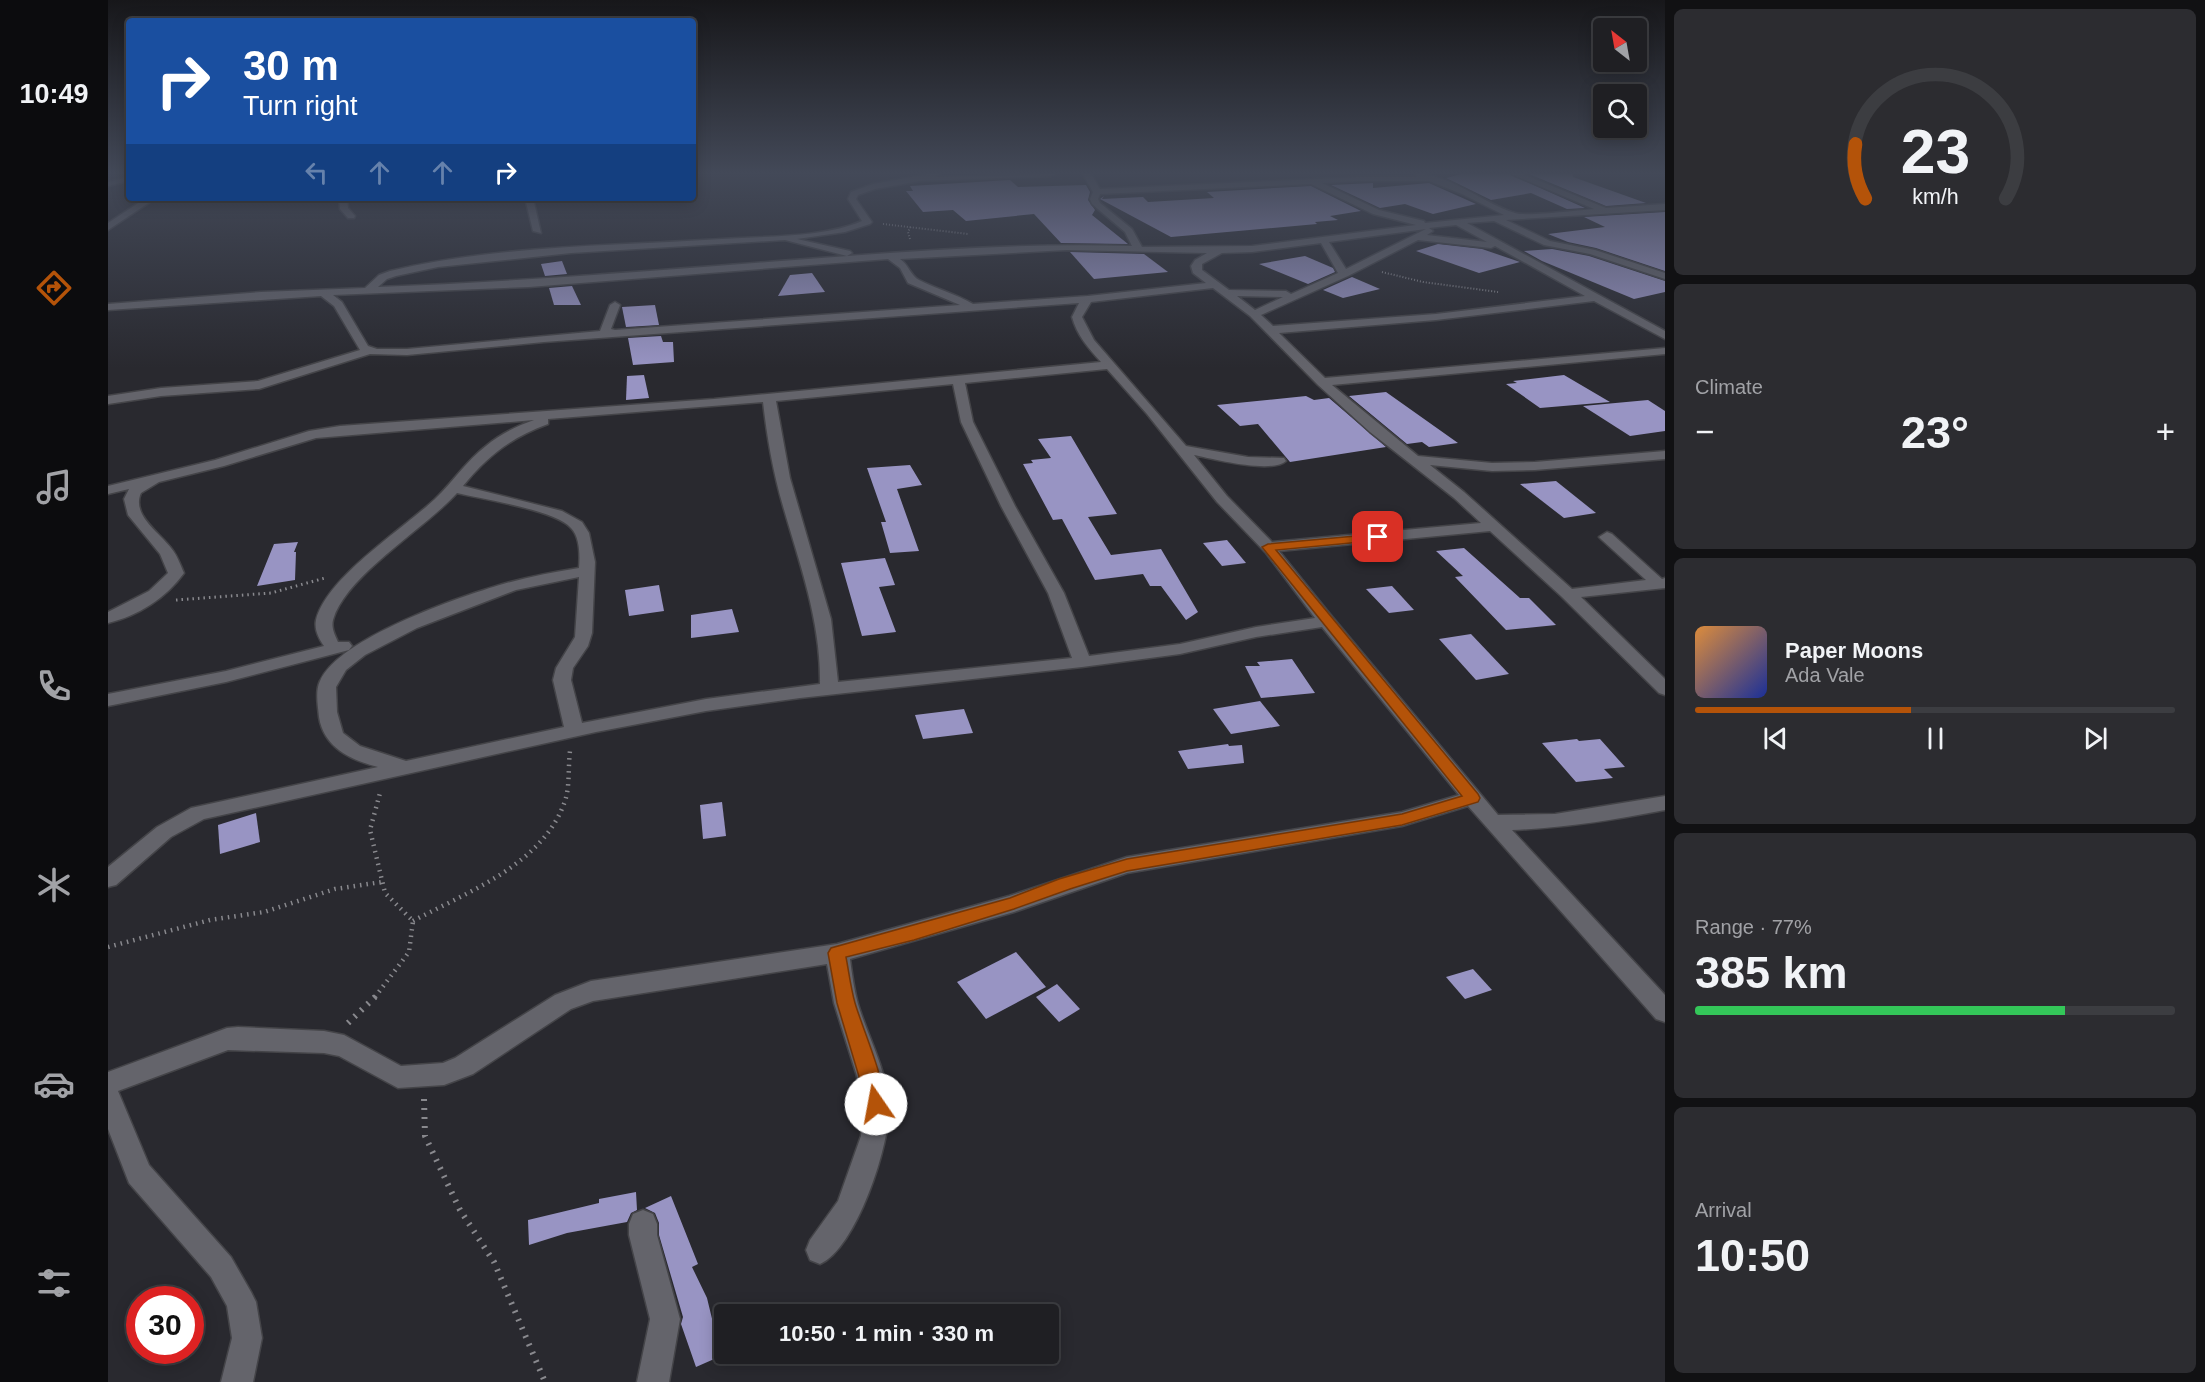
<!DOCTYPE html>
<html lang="en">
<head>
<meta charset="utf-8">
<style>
	body { margin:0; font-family:Arial,sans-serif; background:#2c2c30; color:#f1f3f6; height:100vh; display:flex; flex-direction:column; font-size:22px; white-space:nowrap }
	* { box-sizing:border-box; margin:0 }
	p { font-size:20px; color:#a1a2a6 }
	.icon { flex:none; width:33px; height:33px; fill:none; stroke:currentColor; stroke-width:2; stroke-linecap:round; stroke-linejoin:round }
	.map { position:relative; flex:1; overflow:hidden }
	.drawer { display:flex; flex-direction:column; gap:9px; padding:9px; background:#111113; width:540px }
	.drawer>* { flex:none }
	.guide { position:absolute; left:18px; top:18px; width:570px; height:183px; border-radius:6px; box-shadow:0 3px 15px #0003,0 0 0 2px #3c3d41; background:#1a4fa0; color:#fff; overflow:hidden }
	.needle { width:39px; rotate:329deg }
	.buttons { position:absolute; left:1485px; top:18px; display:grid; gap:12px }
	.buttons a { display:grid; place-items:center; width:54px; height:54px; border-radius:6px; background:#1f1f23; box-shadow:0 3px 15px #0003,0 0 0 2px #3c3d41; font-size:30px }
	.speed { position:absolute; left:18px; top:1286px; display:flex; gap:12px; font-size:30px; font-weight:700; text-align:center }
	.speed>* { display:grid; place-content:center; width:78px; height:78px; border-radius:50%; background:#1f1f23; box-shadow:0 3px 15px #0003,0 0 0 2px #3c3d41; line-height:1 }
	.speed .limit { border:9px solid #d22; background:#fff; color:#111 }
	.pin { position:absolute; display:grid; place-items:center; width:51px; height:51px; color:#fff; margin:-26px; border-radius:12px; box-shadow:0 3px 9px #0006 }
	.me { position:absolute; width:66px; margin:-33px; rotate:348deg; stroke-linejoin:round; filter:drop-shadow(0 0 4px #0008) }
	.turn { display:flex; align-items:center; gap:21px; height:126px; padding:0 18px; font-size:27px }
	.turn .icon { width:78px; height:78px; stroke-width:2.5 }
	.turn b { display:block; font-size:42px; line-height:51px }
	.lanes { display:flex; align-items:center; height:57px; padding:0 18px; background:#0003; justify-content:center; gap:30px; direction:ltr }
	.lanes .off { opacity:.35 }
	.big { font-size:45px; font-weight:700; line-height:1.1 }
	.drawer .card { flex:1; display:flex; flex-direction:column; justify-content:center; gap:9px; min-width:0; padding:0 21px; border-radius:9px; background:#2c2c30 }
	.drawer .dial { align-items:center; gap:0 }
	.dial svg { height:156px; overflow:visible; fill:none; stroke:#3c3d41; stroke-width:7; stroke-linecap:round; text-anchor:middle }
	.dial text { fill:#f1f3f6; stroke:none }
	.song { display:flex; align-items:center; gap:18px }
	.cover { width:72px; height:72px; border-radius:9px; background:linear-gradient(135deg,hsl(30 70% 55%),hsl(230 70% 35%)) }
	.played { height:6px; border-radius:3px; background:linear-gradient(90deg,#b45309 45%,#3c3d41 45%) }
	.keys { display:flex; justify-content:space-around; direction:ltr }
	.heat { display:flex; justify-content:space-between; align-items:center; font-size:33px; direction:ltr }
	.charge { height:9px; border-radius:4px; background:linear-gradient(90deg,#34c759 77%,#3c3d41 0) }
	.trip { position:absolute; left:606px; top:1304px; width:345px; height:60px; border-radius:6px; background:#1f1f23; box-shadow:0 3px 15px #0003,0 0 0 2px #3c3d41; font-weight:700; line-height:60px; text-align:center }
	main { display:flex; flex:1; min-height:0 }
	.dock { display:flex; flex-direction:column; width:108px; justify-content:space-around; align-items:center; background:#0c0c0e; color:#a1a2a6 }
	.dock .icon { width:42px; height:42px }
	.dock .active { color:#b45309 }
	.dock b { font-size:27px; color:#f1f3f6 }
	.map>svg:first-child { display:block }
</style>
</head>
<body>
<main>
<nav class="dock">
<b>10:49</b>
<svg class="icon active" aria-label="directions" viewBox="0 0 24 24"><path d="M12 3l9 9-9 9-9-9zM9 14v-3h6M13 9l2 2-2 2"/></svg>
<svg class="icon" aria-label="music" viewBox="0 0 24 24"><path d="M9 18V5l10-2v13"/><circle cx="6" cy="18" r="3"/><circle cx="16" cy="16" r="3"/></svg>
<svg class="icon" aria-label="phone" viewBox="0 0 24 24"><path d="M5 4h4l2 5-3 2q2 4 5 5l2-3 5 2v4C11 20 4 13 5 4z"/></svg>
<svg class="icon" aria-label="climate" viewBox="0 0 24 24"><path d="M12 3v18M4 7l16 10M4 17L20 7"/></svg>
<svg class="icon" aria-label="car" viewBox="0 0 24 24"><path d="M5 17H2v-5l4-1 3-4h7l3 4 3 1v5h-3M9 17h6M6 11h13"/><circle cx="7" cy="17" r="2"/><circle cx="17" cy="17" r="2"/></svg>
<svg class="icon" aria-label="filters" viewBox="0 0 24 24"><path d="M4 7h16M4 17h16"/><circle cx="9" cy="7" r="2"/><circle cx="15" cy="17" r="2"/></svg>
</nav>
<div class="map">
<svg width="1557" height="1382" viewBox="0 0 1557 1382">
	<rect width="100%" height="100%" fill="#29292f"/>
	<g fill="#9894c3">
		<polygon points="1354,174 1401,174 1477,208 1459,209 1423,193 1383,200 1338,178"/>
		<polygon points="1421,174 1464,174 1465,177 1538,203 1498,206"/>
		<polygon points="902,180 910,187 978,185 982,192 980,200 987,210 984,215 1020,244 953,243 926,214 858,221 845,210 815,212 798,191 805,191 802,186"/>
		<polygon points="1265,183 1265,188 1321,183 1368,204 1325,214 1297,204 1272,208 1223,185"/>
		<polygon points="1203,186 1253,211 1222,216 1230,220 1207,222 1209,224 1063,237 992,199 996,196 994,199 1035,197 1040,202 1106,198 1099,192"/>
		<polygon points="1557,212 1557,271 1488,248 1460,242 1440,234 1497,227 1476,217"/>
		<polygon points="1330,244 1374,249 1412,262 1371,273 1308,251"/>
		<polygon points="1444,249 1481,256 1557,281 1557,292 1526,299 1434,261 1416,251"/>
		<polygon points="962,252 1036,254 1060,272 986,279"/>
		<polygon points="1197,256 1225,268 1227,272 1200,284 1151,264"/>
		<polygon points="454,261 459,274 437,276 433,264"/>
		<polygon points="704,273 717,292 670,296 682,275"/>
		<polygon points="1244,277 1272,289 1235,298 1215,290"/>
		<polygon points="464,286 473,305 446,305 441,288"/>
		<polygon points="547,305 551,325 518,327 514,307"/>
		<polygon points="553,336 555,342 565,342 566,362 525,365 520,338"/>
		<polygon points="536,375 541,398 518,400 519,376"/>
		<polygon points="1456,375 1502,402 1432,408 1398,384 1409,383 1405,381"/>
		<polygon points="1278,392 1350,443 1321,447 1314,442 1299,444 1241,396"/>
		<polygon points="1198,396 1206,400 1221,398 1278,447 1182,462 1150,424 1132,426 1109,405"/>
		<polygon points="1540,400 1557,411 1557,431 1522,436 1475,406"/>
		<polygon points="963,436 1009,514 980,517 1003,555 1053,549 1090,612 1078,620 1053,586 1042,586 1035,574 987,580 954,519 945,520 915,464 925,463 923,460 943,458 930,439"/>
		<polygon points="802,465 814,485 789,489 811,551 782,553 773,522 778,522 759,468"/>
		<polygon points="1448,481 1488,513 1456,518 1412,484"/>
		<polygon points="1119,540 1138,563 1114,566 1095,543"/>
		<polygon points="190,542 186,552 188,552 187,580 149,586 166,544"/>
		<polygon points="1356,548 1412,598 1421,598 1448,625 1398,630 1347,577 1355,576 1328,551"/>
		<polygon points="777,558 787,585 771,587 788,632 754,636 733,563"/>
		<polygon points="551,585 556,611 521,616 517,590"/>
		<polygon points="1284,586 1306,610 1281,613 1258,589"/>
		<polygon points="624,609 631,632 583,638 583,615"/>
		<polygon points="1363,634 1401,674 1368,680 1331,639"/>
		<polygon points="1184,659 1207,693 1153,698 1137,666 1152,666 1149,662"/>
		<polygon points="1152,701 1172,726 1123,734 1105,709"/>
		<polygon points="856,709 865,733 815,739 807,715"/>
		<polygon points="1469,739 1471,741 1492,739 1517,767 1496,769 1505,778 1468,782 1434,743"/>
		<polygon points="1120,744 1121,746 1134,745 1136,763 1080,769 1070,751"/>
		<polygon points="614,802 618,836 595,839 592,805"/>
		<polygon points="148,813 152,842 112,854 110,825"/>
		<polygon points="908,952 938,987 878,1019 849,982"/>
		<polygon points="1365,969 1384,990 1357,999 1338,977"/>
		<polygon points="949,984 972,1009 951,1022 928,997"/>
		<polygon points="528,1192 529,1210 523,1213 519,1222 459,1233 421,1245 420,1220 491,1203 491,1199"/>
		<polygon points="563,1196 590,1264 584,1267 599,1298 613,1356 588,1367 573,1324 575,1317 551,1235 551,1223 547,1213 537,1208"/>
	</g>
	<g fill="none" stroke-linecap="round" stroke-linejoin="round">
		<g stroke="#444448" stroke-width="3">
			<g id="minor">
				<path d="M820,174H832L827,177L947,174L943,176L812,181L767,189L750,195L748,199L764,222L762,224L737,232L689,239L742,251L744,253L739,256L677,240L463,253L330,267L288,276L279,279L270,287C400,282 530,272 660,262C781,253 903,242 1024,246L1017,232L984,204L982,199L985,192L975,174H983L992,189L1252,177H1308V174C1343,174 1374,203 1407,213C1418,217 1471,210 1486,209L1403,174H1415L1498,208L1557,204V210L1398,220L1442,241L1487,250L1557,273V279L1482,254L1436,245L1386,221L1359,223L1557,331V339L1486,301L1328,320L1171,333L1217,378L1557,348V354L1224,385L1310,456L1384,463L1427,462L1557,451V459L1427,470L1384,471L1322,465L1356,492L1464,589L1538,580L1494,540L1491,537L1499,532L1504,534L1554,579L1557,578V588L1473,597L1557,679V695L1551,693L1454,597L1382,531L1171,551L1221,613L1390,815L1447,814L1557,796V810C1506,820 1456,828 1404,830L1557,995V1022L1548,1019L1360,806L1294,826L1019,873L906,912L742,959C744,974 746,990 750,1004C760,1037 779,1071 781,1105C783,1143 748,1249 712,1264L702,1260L698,1250L702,1240L730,1201L753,1136L755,1104L748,1073L726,1003L719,964L485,1001L463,1009L365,1074L336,1085L290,1088L231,1056L216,1053L120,1050L10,1091L41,1165L123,1257L143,1292L148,1302L154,1338L145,1382H113L124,1338L119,1306L103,1277L21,1183L0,1129V1072L119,1028L130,1027L216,1031L236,1035L293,1066L335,1063L347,1058L447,995L483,981L729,944L901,896L1019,857L1294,812L1351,795L1214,627L1148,637L1072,654L974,667L692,698L598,711L488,732L96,819L63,837L8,885L0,887V867L49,827L83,808L270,767C243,760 216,748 211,717C210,706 207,691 212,681C231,638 351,597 395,584C420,577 446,572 471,568C472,556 472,537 463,528C448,510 373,499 349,493C318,528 237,576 225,620C223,628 227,635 230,642H241L244,646L241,650L118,682L0,706V694L118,671L216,646C211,639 206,630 208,620C219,577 295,529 327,499C345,482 358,461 378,446C392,434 409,426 426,420L208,438L116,466L51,482L33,493C23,515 52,533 63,548C69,555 72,564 76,573C58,598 30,616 0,623V612L41,591L60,573L52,554L20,515L16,499L21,489L0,494V486L107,460L201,431L232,426L606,399L993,362C980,348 969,335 964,317L971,303L436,342L299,355L262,354L151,389L53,396L0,404V396L53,388L150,381L252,350L226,306L213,296L0,310V304L153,292L257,288L271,275L282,271C391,245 504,246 614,239C656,236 715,238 754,221L740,199L743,192L765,184ZM1252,181H1321L1354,194L1396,215L1317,223L1316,221L1271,210L1214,183ZM1203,184L1265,214L1308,225L1144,246L1034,247L1024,229L992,203L990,199L992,194ZM1348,225L1379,242L1319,235L1325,231L1321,228ZM1318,229L1238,269L1221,242ZM1310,240L1383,248L1387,246L1477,296L1328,314L1165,326L1153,315L1240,276ZM1213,243L1230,273L1183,294L1178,291L1121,290L1094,270V264L1114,253L1144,252ZM959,250L1099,253L1087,260L1083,266L1085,273L1098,283L980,296L865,304C848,294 829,289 811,280C803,276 800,264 792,259ZM780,259L792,268L800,283L852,305L507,330L503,329L512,305L507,302L502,305L492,331L299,349H269L260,346L234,302L225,295L421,287ZM1105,288L1142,316L1210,385L1262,432L1346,498L1373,523L1164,542L1119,496L1086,455C1105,459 1164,474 1178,461L1176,458L1140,457L1078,446L986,340L974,317L983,302ZM1129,296L1175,297L1147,310ZM999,369L1039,414L1109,502L1158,553L1207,618L1148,627L1072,644L981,656L956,593L907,506L865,422L857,383ZM845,384L853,422L893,506L940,593L964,658L730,682L723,619L682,478L668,401ZM655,402C659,437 665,472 675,506C692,565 713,622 712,684L598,699L474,723L463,680L465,668L480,646L484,633L487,562L481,533L474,522L454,511L355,486C379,456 404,437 440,424V419ZM471,577L467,637L448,668L445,680L456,727L298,761L252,746L235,733L229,712L228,687L238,670L257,655L309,628L408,590Z"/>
				<polygon points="21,177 21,181 0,186 0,182"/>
				<polygon points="38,198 48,198 0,230 0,223"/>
				<polygon points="231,198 239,198 240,208 247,216 246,218 240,218 232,209"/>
				<polygon points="417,198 425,198 433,233 425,231"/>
				<polygon points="535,1210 545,1214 549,1224 549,1235 572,1319 561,1382 529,1382 542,1319 521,1235 521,1224 525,1214"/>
			</g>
		</g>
		<g stroke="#89898e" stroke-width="2" stroke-dasharray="1 2" stroke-linecap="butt">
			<polyline points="775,224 860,234"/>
			<polyline points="802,239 800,232 803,226"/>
			<polyline points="1274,272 1315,282 1390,292"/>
		</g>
		<polyline stroke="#89898e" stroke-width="3" stroke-dasharray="1.5 4" stroke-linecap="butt" points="68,600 163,593 217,578"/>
		<g stroke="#89898e" stroke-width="4.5" stroke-dasharray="1.5 5" stroke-linecap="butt">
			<path d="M305,921C359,892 435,865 457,801C462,786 460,767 462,751"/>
			<polyline points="0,947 102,920 156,912 227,889 274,882"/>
			<polyline points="267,997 301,952 305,921 277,893 262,830 272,793"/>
		</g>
		<g stroke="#89898e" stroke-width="6" stroke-dasharray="2 7" stroke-linecap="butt">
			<polyline points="240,1023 268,996"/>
			<polyline points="316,1099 317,1136 352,1210 386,1262 437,1382"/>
		</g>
		<use href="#minor" fill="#64646b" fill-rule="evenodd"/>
	</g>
	<linearGradient id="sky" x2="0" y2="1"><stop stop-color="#17171a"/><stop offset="0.47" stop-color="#434958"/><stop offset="1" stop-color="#434958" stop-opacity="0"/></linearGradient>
	<rect width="1557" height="368" fill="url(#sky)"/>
	<path fill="#b45309" stroke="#753606" stroke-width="1.5" d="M1270,534L1274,535V540L1168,550L1370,794L1372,798L1370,802L1294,825L1019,871L962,889L906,909L806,940L738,957C741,973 743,989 747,1003C753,1025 783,1092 775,1110L768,1113L761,1110L729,1003L720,953L723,948L902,898L951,879L1019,859L1294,814L1354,796L1154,547L1160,544Z"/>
</svg>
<div class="buttons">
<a><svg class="needle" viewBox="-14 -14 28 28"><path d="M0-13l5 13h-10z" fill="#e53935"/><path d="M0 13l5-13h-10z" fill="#a1a2a6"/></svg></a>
<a><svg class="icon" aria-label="search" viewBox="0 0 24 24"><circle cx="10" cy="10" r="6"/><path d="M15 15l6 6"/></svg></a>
</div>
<div class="speed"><div class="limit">30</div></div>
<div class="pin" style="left:1270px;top:537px;background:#d93025"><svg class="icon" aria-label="arrive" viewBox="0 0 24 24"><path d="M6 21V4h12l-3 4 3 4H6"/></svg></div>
<svg class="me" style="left:768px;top:1104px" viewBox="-20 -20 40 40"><circle r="19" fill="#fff"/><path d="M0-13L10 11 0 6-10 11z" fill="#b45309"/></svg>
<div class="trip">10:50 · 1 min · 330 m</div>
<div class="guide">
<div class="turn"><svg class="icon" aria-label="right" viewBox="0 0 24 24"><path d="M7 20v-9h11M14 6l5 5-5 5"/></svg><div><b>30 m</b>Turn right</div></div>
<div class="lanes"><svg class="icon off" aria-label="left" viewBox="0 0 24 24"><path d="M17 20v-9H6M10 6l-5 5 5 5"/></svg><svg class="icon off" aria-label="ahead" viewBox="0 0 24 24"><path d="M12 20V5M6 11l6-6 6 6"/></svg><svg class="icon off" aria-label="ahead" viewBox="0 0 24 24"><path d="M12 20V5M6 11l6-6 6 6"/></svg><svg class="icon" aria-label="right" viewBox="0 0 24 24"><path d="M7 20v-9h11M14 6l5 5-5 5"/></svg></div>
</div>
</div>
<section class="drawer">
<div class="card dial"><svg viewBox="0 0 100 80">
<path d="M14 69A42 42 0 1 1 86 69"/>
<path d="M14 69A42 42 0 0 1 9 41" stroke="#b45309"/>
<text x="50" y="56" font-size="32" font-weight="700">23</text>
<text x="50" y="72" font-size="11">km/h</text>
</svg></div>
<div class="card"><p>Climate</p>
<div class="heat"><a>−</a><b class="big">23°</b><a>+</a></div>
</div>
<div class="card">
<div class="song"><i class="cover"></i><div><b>Paper Moons</b><p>Ada Vale</p></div></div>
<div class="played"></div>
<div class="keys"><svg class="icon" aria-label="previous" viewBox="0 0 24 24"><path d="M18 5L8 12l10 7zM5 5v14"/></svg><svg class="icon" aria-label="pause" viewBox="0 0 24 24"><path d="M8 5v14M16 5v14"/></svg><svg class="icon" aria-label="next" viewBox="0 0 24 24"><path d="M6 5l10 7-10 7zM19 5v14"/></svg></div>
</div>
<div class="card"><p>Range · 77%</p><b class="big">385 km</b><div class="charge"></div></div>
<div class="card"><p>Arrival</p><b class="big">10:50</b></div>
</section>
</main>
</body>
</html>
